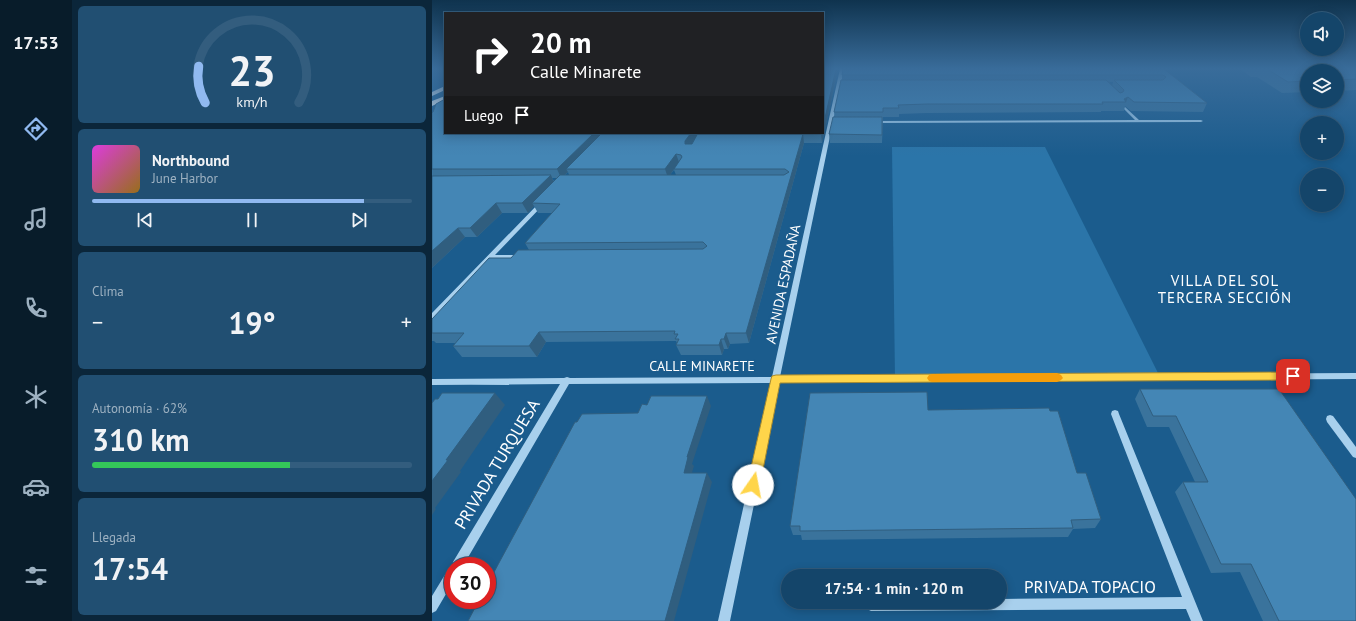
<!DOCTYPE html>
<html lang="es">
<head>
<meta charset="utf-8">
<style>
	body { margin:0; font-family:"PT Sans",sans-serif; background:#214f72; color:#f1f3f6; height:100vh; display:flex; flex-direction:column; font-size:15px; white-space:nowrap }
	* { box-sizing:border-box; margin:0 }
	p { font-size:13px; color:#9db1c1 }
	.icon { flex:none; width:22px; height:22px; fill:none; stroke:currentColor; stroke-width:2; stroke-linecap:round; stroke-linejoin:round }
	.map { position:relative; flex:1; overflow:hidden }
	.sheet { display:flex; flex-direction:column; gap:6px; padding:6px; background:#0b263a; width:360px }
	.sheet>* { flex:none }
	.top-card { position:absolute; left:12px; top:12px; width:380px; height:122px; border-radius:0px; box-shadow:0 2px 10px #0003,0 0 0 1px #335d7e; background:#202124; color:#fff; overflow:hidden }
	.fabs { position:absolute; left:868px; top:12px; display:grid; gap:8px }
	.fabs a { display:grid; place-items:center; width:44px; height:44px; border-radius:50%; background:#14456a; box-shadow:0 2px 10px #0003,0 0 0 1px #335d7e; font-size:20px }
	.speed { position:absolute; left:12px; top:557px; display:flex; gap:8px; font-size:20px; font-weight:700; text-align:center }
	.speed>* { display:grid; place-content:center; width:52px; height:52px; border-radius:50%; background:#14456a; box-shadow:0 2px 10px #0003,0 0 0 1px #335d7e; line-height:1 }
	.speed .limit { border:6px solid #d22; background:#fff; color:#111 }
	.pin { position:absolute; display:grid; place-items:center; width:34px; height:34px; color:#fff; margin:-17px; border-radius:8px; box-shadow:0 2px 6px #0006 }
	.me { position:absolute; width:44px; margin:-22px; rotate:12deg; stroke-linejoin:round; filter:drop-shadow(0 0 3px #0008) }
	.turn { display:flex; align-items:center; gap:14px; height:84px; padding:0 20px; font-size:18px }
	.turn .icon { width:52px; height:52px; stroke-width:2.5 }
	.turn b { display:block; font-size:28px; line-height:34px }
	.then { display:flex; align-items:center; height:38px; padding:0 20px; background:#0003; gap:8px; font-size:15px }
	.big { font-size:30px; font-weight:800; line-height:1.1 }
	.sheet .widget { flex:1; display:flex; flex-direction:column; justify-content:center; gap:6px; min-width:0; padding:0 14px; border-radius:6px; background:#214f72 }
	.sheet .dial { align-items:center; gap:0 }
	.dial svg { height:104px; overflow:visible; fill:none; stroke:#335d7e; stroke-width:7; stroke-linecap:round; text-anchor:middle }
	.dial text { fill:#f1f3f6; stroke:none }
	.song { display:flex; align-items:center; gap:12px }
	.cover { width:48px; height:48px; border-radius:6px; background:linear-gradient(135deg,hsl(300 70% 55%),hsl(40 70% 35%)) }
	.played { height:4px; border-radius:2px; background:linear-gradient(90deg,#90b9f0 85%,#335d7e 85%) }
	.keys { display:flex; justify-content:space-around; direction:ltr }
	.heat { display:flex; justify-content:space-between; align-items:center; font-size:22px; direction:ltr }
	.charge { height:6px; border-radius:3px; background:linear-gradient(90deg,#34c759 62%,#335d7e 0) }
	.trip { position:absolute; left:349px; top:569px; width:226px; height:40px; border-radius:20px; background:#14456a; box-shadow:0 2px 10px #0003,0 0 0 1px #335d7e; font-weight:800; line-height:40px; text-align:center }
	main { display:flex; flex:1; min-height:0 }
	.menu { display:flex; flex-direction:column; width:72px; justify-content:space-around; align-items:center; background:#081c2a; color:#9db1c1 }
	.menu .icon { width:28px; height:28px }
	.menu .active { color:#90b9f0 }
	.menu b { font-size:18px; color:#f1f3f6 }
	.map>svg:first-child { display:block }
</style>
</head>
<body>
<main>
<nav class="menu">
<b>17:53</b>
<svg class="icon active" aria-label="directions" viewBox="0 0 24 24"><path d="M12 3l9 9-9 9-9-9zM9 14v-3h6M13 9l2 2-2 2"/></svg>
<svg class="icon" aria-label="music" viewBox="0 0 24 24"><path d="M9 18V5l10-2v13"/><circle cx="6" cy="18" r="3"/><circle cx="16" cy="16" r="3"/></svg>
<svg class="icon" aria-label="phone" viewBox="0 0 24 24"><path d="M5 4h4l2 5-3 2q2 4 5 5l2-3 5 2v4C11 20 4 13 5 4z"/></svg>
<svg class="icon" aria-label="climate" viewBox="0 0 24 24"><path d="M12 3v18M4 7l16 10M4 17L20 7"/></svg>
<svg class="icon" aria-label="car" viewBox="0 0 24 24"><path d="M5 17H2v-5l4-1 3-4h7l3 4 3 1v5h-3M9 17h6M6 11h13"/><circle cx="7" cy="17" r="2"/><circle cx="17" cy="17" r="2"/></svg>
<svg class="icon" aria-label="filters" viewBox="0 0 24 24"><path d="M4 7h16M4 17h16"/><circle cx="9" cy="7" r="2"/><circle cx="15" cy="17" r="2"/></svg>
</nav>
<section class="sheet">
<div class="widget dial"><svg viewBox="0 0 100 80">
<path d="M14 69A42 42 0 1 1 86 69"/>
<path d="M14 69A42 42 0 0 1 9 41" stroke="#90b9f0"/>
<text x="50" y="56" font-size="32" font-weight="700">23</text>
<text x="50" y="72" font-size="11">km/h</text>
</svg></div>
<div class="widget">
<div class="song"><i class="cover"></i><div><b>Northbound</b><p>June Harbor</p></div></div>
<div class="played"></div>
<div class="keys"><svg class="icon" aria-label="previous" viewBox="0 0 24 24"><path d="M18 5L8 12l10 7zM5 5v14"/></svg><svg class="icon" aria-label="pause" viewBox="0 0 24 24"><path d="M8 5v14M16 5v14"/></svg><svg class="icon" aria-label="next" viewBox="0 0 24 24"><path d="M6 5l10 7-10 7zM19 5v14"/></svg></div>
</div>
<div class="widget"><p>Clima</p>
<div class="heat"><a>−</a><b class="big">19°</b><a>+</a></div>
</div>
<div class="widget"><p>Autonomía · 62%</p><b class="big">310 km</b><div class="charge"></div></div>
<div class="widget"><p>Llegada</p><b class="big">17:54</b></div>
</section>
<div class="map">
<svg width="924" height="621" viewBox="0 0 924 621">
	<rect width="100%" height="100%" fill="#1b5c8d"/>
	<polygon fill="#2b75a9" points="460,147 613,147 728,377 463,379"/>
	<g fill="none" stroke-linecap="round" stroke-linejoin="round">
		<g fill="#a8d0ed" fill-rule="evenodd">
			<polygon points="408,69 412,69 348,377 924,373 924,379 347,383 298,621 286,621 339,383 137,384 31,566 21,566 21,582 4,611 0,613 0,596 17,568 20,567 21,562 128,384 0,385 0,379 132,378 135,377 138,378 340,377"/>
			<polygon points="693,107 707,120 769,120 771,121 769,122 441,123 439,122 441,121 703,120 691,108"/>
			<polygon points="110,201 113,203 112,204 63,255 90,255 92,256 93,257 92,258 60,259 3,319 0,319 0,313 108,202"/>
			<polygon points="683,410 686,411 687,414 771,621 759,621 754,609 439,611 435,609 433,605 435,602 568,602 568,599 750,597 679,414 680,411"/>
			<polygon points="898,415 901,416 924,447 924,458 921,457 895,422 894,419 895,416"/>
		</g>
		<g fill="#fff" fill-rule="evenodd">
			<polygon points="13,86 13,90 0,96 0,92"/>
			<polygon points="13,96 13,100 0,106 0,101"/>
		</g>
	</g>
	<g fill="#3a739c" fill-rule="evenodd">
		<path d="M732,69L775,103L771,112L699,111L693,106L692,111H669V112L495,113L467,114V117H451L450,143H398L397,134L403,117L402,112L410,80V75ZM677,82H681L680,86Z"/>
		<polygon points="808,69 924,69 924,90 905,91 905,71 875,71 875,92 850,93 825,77 819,77"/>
		<path d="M406,70L390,143H372L317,343L298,344L296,349H292L290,355H249L244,345L245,343L244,341L114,342L105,357H30L21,346L24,343H4L2,341H0V319L79,258L97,250L93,243L120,213H106L102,206L96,213H70L45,237H33L0,268V113L13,133H391ZM242,170L244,175H238ZM136,172L137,175H133ZM120,178H125L122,181Z"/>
		<polygon points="708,389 847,389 924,621 831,621 808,572 779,573 743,492 751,482 763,482 737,427 715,427 703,399"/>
		<polygon points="618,411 645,473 669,519 663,528 641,529 636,537 370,540 369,535 361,535 358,526"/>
	</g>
	<g fill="#305e7f">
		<polygon points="404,69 406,69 406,70 390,143 389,134 390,133 391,133 391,127"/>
		<polygon points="696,97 694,102 692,99"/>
		<polygon points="162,133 175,133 134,169 136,172 129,178 125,169"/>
		<polygon points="259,133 267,133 256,150 253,144 253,141"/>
		<polygon points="371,134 372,143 317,343 314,333"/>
		<polygon points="244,154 247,162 236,178 233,169"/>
		<polygon points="119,175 123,185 100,203 102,206 96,213 90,203"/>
		<polygon points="64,203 70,213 45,237 38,228"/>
		<polygon points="26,228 33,237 0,268 0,251"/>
		<polygon points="107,332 114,342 105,357 97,346"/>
		<polygon points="294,333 298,344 296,349 292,339"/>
		<polygon points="289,339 292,349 290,355 287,345"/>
		<polygon points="63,393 73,405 28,471 29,472 3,508 4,509 0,515 0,481 14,460"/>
		<polygon points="275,396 279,406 260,464 262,466 257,483 252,473 255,457"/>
		<polygon points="275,473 280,482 242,621 233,621"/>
	</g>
	<g fill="#4486b5" stroke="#305e7f">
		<polygon points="391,69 404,69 391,127"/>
		<polygon points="411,69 732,69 775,103 702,102 696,97 692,99 694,102 670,102 671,104 495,104 466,105 467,108 451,108 451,112 402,112 409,80 674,80 688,93 691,92 692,90 682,80 731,80 734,77 731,75 410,75"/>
		<polygon points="835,69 924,69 924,79 905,80 905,71 875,71 875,81 856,82"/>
		<polygon points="13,99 13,133 162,133 125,169 0,169 0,113 1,112 4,104"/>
		<polygon points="401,117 450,117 450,135 397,134"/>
		<polygon points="170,133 259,133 253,141 253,144 260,144 266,133 390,133 389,134 371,134 314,333 294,333 292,339 289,339 287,345 244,345 247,339 243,339 246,334 242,334 243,331 107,332 97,346 21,346 32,333 0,333 0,319 57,258 79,258 86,250 271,249 275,246 271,242 93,243 128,204 100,203 128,175 352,175 357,172 353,169 242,169 250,157 249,155 244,154 233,169 134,169"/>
		<polygon points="119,175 90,203 64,203 38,228 26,228 0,251 0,176"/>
		<polygon points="708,389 847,389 924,499 924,621 847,621 819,564 789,564 751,482 776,482 744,416 721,416"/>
		<polygon points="495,392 496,410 617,408 618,411 626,411 645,473 654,473 669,519 639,520 641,528 368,531 368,526 358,526 378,393"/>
		<polygon points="10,393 63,393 14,460 16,460 0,481 0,403 3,399 6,399"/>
		<polygon points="219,396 275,396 255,457 256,457 252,473 275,473 233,621 36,621 47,600 55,600 55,585 143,422 145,422 150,414 206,413 210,404 215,405"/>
	</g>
	<linearGradient id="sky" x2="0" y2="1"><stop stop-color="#0f334e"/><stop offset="0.44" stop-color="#396c9a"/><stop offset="1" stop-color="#396c9a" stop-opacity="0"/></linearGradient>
	<rect width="924" height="156" fill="url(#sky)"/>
	<polygon fill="#ffd54a" stroke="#a68a30" points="861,372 865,373 866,376 865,379 861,380 348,383 328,485 326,489 321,491 317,489 315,485 339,379 340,376 344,375"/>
	<polygon fill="#f59e0b" points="625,373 629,375 631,378 629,380 625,382 500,382 497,381 495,378 497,375 500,374"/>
	<g text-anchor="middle" stroke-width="4" stroke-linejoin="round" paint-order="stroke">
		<g font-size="14" fill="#fff" stroke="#1b5c8d">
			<text transform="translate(351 284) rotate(-78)" y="5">AVENIDA ESPADAÑA</text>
			<text x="270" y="371">CALLE MINARETE</text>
		</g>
		<g font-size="15" letter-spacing="1" fill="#fff" stroke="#1b5c8d">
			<text x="793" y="286">VILLA DEL SOL<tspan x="793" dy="17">TERCERA SECCIÓN</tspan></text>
		</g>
		<g font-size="17" fill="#fff" stroke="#1b5c8d">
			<text transform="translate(65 464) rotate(-59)" y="6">PRIVADA TURQUESA</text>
			<text x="658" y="593">PRIVADA TOPACIO</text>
		</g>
	</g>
</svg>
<div class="fabs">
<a><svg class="icon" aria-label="sound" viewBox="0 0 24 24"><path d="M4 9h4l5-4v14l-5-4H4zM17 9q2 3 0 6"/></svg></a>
<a><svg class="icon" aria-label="layers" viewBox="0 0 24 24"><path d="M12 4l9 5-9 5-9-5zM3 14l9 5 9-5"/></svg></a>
<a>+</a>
<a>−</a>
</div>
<div class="speed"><div class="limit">30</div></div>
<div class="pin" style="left:861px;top:376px;background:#d93025"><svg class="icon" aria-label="arrive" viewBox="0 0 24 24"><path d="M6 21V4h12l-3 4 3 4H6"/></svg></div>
<svg class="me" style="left:321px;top:485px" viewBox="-20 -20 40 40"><circle r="19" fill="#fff"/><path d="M0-13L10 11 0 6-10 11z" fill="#ffd54a"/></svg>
<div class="trip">17:54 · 1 min · 120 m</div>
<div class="top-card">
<div class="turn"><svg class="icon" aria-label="right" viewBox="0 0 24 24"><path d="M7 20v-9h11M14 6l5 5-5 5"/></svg><div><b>20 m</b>Calle Minarete</div></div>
<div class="then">Luego<svg class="icon" aria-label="arrive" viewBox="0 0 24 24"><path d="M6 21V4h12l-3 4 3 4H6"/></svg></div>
</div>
</div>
</main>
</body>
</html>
